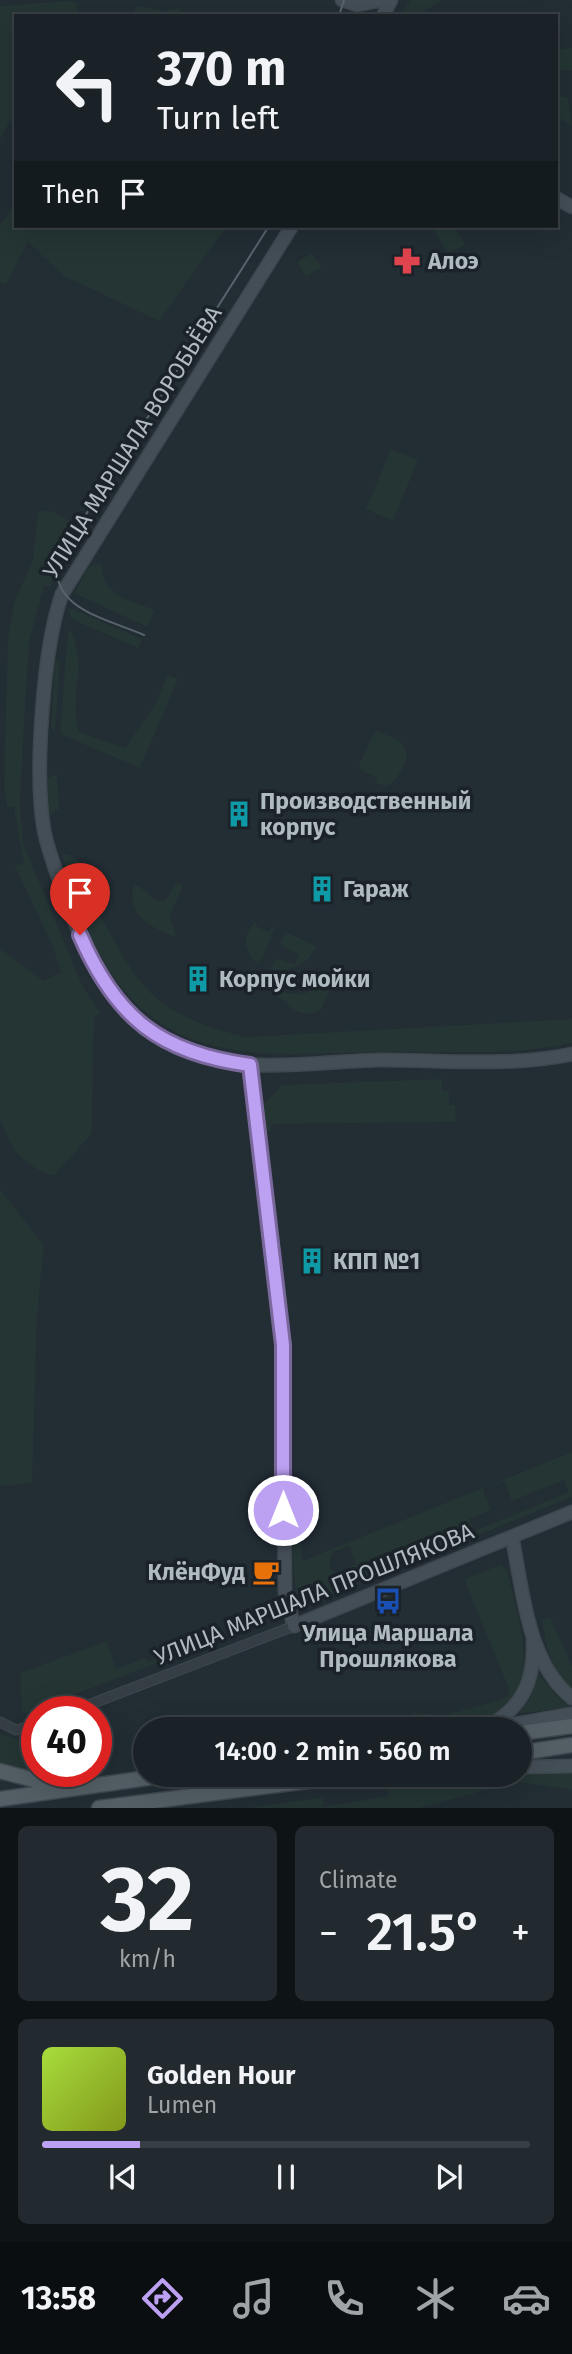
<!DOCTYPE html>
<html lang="en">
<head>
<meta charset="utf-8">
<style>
	body { margin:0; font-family:"Fira Sans",sans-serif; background:#232a2f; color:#f1f3f6; height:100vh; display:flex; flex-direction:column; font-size:26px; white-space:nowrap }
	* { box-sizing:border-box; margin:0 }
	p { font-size:23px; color:#9fa4a7 }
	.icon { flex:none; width:38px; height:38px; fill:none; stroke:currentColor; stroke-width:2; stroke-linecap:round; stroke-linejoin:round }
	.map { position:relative; height:1808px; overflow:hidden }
	.panel { display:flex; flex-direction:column; gap:18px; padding:18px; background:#0e1315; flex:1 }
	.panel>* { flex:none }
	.guide { position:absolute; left:14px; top:14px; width:544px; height:214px; border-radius:0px; box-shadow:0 7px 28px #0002,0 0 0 2px #383f44; background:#1a2227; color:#f1f3f6; overflow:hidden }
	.speed { position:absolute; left:21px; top:1696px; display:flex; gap:14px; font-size:35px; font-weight:700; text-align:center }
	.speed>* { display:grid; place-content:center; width:91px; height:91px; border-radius:50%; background:#1a2227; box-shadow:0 7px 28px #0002,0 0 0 2px #383f44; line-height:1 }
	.speed .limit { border:10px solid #d22; background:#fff; color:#111 }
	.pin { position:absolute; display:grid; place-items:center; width:60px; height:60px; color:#fff; margin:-72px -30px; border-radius:50% 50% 50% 0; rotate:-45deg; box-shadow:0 0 7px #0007 }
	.pin .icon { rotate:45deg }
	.me { position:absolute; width:77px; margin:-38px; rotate:0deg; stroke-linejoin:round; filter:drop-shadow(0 0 5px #0008) }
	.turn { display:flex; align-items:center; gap:24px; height:147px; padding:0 28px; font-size:32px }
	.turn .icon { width:91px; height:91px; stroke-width:2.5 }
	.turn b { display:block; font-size:49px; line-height:60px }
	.then { display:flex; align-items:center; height:66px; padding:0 28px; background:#0003; gap:14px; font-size:26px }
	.big { font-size:52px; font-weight:600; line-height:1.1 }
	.panel .card { flex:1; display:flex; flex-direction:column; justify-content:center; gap:10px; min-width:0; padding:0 24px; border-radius:10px; background:#232a2f }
	.panel .dial { align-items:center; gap:0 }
	.dial b { font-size:91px; line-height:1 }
	.song { display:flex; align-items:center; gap:21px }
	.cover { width:84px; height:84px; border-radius:10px; background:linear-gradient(135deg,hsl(80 70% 55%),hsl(70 70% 35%)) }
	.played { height:7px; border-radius:4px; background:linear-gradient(90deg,#bca0f2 20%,#383f44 20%) }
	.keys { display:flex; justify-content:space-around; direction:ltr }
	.heat { display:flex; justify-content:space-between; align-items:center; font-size:38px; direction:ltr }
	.panel .tiles { flex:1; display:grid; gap:18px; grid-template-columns:1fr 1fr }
	.card:last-child { grid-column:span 2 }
	.trip { position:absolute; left:133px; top:1717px; width:399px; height:70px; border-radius:35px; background:#1a2227; box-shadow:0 7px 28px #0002,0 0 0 2px #383f44; font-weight:600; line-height:70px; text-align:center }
	.dock { display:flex; height:112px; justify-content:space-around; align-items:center; background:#0a0e10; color:#9fa4a7 }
	.dock .icon { width:49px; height:49px }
	.dock .active { color:#bca0f2 }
	.dock b { font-size:32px; color:#f1f3f6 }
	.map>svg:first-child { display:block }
</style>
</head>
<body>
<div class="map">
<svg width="572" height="1808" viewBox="0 0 572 1808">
	<rect width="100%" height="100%" fill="#222d34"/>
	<g fill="#243534" fill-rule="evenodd">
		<polygon points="411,0 442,0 418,16 400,16"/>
		<polygon points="70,1 77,4 77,12 16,16 16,111 0,138 0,6"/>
		<polygon points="137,6 166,11 180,8 180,16 131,16"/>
		<polygon points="572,48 572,70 557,70 557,49"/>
		<polygon points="556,95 568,98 572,126 557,117"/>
		<polygon points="16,202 16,226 227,226 159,321 64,276 28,242 6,285 0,282 0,225"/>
		<polygon points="434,226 453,226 465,244 449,254 432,227"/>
		<polygon points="312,253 322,267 306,277 297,262"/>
		<polygon points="391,449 418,460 393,521 366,509"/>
		<path d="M44,510L56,513L71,522L72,526L52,563V584L50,587L44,585L30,638L26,687L20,803L23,843L83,987L101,1014L94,1016L92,1133L54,1176C22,1165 12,1151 0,1119V948L43,981L61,972L52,944L14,865L24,864L14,807H7L4,786L8,639L14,603L33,560L38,513Z"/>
		<path d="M101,563C102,596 128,600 155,610L147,627L74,593L89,567Z"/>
		<polygon points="68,607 142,639 138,648 71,619"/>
		<path d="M68,630L72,632C87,668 69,698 79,732L125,748L154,707L168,675L178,679L140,768L60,734Z"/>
		<polygon points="55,659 60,661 55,731 51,728"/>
		<path d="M377,731C384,734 392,736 398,740C417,753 400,778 386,787L375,782L377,778L362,771L359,765L374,732Z"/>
		<polygon points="57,774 59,809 48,817 45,779"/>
		<path d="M68,854L83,864L87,888L100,892L103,885L107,887L98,913C113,936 126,966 145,987C172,1016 209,1028 246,1037L572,1019V1043C514,1056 451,1051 392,1052C271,1053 164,1075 97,950C82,922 67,888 63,855Z"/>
		<path d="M177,882L183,885L170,916L176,937C152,928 124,915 134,884C146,888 151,902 165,901Z"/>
		<path d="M256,921V926L269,932L272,926L275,928L259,965C243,952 241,936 256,921Z"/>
		<path d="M286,932L316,946C307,966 290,973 269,969L277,959L295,964L299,954L283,947L281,942Z"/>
		<path d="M343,958L321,1010C298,1021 285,1003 271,987C308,1005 321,987 343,958Z"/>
		<polygon points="442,1079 442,1091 449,1091 449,1105 455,1105 456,1122 271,1124 271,1132 265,1133 264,1104 282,1085"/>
		<polygon points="0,1189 44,1246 37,1315 32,1483 0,1486"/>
		<path d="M572,1452V1497L314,1602H307L296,1595L291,1524L300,1513L302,1561ZM564,1480L569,1492L474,1531L469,1519L491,1510L483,1489L504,1481L512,1501ZM349,1546L356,1564L336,1572L331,1570L329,1564L333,1552Z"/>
		<path d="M500,1565L507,1570C516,1614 547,1688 493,1715C470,1726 438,1725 412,1728L413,1713L432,1714L434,1719C459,1709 484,1707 508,1696L509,1689L464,1579Z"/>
		<path d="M550,1617L572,1666V1692C551,1669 547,1650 542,1620Z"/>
		<polygon points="107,1641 116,1669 145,1658 148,1662 157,1659 158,1663 22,1714 20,1673"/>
		<polygon points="538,1674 559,1699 572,1707 517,1714 530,1699"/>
		<polygon points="0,1733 26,1742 37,1739 37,1769 31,1768 30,1772 0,1763"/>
		<polygon points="572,1770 572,1790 506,1780 476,1793 418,1808 251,1808 323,1797 323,1807 389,1796 387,1784 456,1775 520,1774 520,1771"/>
	</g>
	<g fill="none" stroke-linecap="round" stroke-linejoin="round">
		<g stroke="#3f474e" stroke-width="11">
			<g id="street">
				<polyline points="70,1712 294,1626"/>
				<polyline points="0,1722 16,1730 37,1724"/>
			</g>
		</g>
		<g stroke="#3f474e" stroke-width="15">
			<g id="secondary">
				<polyline points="342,0 357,5 383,0"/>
				<polyline points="383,16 391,0"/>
				<polyline points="556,198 572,207"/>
				<path d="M292,226L62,594C43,648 34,775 44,830C48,851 56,871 63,891C85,954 113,1018 178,1048C241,1077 315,1061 382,1060C444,1060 511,1067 572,1054"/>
				<polyline points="250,1065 283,1345 285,1592 294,1626 572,1512"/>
				<path d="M512,1537C523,1590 527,1663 572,1698"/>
				<polyline points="493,1728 572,1714"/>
				<path d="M483,1729C521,1710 535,1683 533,1641"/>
				<polyline points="520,1767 572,1766"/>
			</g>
		</g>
		<g stroke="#3f474e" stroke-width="17">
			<g id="primary">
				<polyline points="520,1733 572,1726"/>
				<polyline points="520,1753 572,1745"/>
				<polyline points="0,1771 34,1780 76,1781"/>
				<polyline points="0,1799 175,1774"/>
				<polyline points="99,1808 363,1774"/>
			</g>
		</g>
		<use href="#street" stroke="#353e45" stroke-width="9"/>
		<use href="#secondary" stroke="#444e57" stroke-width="12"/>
		<use href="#primary" stroke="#535e65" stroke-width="14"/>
		<g stroke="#58636b" stroke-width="2">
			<polyline points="339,16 344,0"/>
			<path d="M144,635C108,619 45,608 59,557L269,226"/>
		</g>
	</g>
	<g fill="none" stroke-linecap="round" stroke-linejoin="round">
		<g stroke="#7a689d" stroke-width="18">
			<path id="route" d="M80,935C116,1018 160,1053 250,1065L283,1345V1510"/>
		</g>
		<use href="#route" stroke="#bca0f2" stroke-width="12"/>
	</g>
	<defs>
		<g id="pharmacy-bare" transform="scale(2.1)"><path d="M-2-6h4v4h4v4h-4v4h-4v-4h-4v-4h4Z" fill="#e0444e" stroke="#1b2329" stroke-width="2.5" paint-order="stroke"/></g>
		<g id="building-bare" transform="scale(2.1)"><path d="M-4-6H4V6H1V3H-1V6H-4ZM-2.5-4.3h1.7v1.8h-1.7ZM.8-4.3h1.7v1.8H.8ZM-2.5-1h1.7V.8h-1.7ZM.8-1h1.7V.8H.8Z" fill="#0f9aa8" stroke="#1b2329" stroke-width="2.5" paint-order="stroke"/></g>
		<g id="cafe-bare" transform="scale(2.1)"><path d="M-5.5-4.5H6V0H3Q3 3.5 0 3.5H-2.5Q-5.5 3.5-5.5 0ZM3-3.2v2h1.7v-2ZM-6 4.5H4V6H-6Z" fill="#e8710a" stroke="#1b2329" stroke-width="2.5" paint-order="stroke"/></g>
		<g id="bus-bare" transform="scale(2.1)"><path d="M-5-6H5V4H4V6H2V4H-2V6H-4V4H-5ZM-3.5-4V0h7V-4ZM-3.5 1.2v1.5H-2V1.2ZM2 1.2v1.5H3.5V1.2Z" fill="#1a4fb4" stroke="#1b2329" stroke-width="2.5" paint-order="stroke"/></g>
	</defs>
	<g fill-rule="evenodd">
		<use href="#pharmacy-bare" x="407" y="261"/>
		<use href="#building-bare" x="239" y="814"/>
		<use href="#building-bare" x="322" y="889"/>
		<use href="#building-bare" x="198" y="979"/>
		<use href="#building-bare" x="312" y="1261"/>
		<use href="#cafe-bare" x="266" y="1572"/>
		<use href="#bus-bare" x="388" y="1601"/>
	</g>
	<g text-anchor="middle" stroke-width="7" stroke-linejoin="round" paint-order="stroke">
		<g font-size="23" font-weight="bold" fill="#b0bac1" stroke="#1b2329" text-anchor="start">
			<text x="428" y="269">Алоэ</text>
			<text x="260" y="809">Производственный<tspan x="260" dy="26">корпус</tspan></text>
			<text x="343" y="897">Гараж</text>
			<text x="219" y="987">Корпус мойки</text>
			<text x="333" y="1269">КПП №1</text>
			<text x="245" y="1580" text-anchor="end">КлёнФуд</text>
			<text x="388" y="1641" text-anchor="middle">Улица Маршала<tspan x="388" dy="26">Прошлякова</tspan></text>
		</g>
		<g font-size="23" fill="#b0bac1" stroke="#1b2329">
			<text transform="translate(132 442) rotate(-58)" y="8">УЛИЦА МАРШАЛА ВОРОБЬЁВА</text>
			<text transform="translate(314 1594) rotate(-22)" y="8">УЛИЦА МАРШАЛА ПРОШЛЯКОВА</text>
		</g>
	</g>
</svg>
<div class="speed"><div class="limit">40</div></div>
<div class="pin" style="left:80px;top:935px;background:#d93025"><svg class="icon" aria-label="arrive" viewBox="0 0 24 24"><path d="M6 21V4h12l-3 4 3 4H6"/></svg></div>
<svg class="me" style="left:283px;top:1510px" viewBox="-20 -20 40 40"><circle r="17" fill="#bca0f2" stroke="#fff" stroke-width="3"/><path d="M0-11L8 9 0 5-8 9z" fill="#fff"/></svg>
<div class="trip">14:00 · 2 min · 560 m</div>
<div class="guide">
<div class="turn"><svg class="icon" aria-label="left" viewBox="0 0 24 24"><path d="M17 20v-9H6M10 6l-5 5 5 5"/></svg><div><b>370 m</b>Turn left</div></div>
<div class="then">Then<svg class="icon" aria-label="arrive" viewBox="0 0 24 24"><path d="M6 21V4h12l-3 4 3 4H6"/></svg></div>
</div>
</div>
<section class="panel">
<div class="tiles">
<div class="card dial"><b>32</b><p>km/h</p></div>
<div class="card"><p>Climate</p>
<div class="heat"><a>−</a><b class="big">21.5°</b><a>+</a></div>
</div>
<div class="card">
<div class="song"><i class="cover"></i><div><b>Golden Hour</b><p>Lumen</p></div></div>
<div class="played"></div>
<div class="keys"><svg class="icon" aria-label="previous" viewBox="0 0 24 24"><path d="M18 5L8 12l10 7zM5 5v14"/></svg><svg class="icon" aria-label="pause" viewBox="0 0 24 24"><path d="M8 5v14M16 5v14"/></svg><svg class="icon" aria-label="next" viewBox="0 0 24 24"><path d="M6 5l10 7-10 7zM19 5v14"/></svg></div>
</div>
</div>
</section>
<nav class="dock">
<b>13:58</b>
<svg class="icon active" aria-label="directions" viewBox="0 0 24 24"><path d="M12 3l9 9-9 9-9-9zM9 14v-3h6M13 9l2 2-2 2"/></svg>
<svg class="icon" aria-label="music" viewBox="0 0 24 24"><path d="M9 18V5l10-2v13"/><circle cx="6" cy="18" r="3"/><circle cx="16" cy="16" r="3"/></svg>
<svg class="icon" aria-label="phone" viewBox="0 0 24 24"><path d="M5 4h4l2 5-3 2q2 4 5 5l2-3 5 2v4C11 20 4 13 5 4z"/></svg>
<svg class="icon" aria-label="climate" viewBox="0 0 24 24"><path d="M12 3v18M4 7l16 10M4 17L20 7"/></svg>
<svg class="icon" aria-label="car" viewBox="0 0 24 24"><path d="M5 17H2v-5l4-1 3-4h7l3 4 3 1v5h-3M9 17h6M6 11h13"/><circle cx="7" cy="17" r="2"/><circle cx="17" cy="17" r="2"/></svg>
</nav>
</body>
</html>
